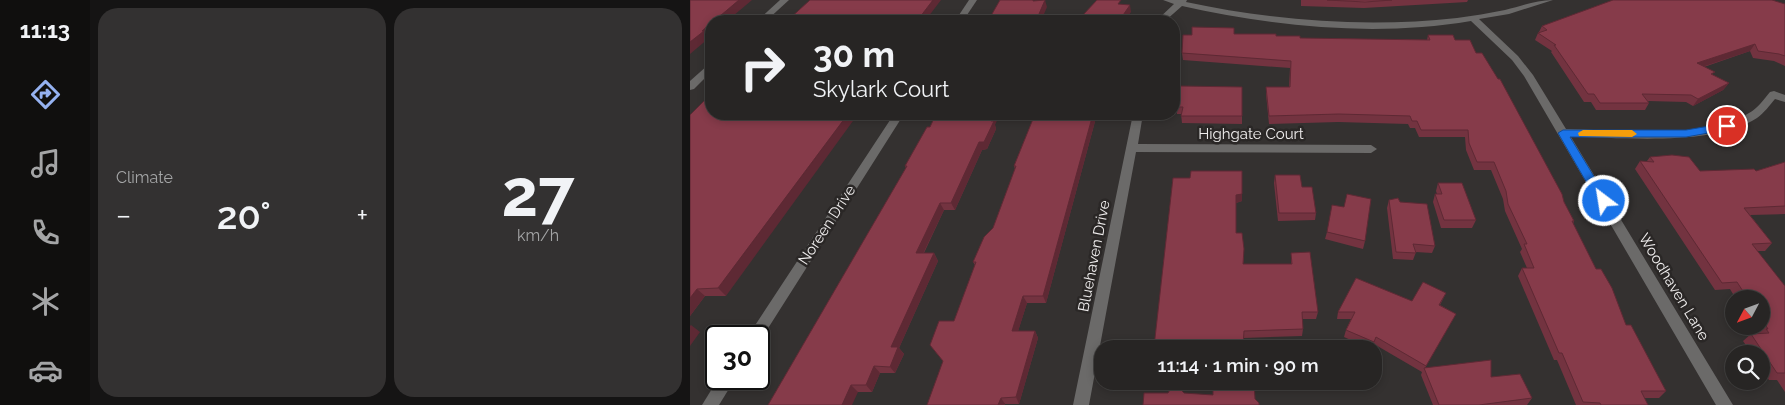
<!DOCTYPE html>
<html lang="en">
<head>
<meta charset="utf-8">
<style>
	body { margin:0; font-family:Raleway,sans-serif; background:#333131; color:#f1f3f6; height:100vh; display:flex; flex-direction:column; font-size:19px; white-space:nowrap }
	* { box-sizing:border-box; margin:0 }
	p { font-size:16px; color:#a4a5a6 }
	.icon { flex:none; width:28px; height:28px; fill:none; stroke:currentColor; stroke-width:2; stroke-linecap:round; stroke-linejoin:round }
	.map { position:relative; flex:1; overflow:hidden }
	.side { display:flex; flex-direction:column; gap:8px; padding:8px; background:#151414; width:600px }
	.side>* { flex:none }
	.banner { position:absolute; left:15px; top:15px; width:475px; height:105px; border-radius:20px; box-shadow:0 2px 8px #0003,0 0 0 1px #434241; background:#272524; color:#f1f3f6; overflow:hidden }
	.needle { width:32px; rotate:229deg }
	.tools { position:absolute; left:1035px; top:290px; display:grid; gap:10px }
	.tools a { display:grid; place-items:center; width:45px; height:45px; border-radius:50%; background:#272524; box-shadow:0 2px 8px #0003,0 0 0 1px #434241; font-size:25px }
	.speed { position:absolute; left:15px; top:325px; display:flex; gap:10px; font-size:25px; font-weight:700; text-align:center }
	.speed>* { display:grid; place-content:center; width:65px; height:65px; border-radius:50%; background:#272524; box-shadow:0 2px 8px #0003,0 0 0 1px #434241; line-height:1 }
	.speed .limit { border:2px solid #111; border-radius:8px; background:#fff; color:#111 }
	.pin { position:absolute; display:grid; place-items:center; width:42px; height:42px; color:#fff; margin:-21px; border:2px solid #fff; border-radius:50%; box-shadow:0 1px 5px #0007 }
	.me { position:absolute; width:55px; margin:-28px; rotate:329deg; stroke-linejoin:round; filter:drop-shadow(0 0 4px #0008) }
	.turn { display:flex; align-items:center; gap:18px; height:105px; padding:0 25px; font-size:22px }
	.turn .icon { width:65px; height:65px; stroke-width:2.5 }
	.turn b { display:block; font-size:35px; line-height:42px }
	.big { font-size:38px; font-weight:600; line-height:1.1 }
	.side .tile { flex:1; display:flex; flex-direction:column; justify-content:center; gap:8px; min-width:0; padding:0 18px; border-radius:20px; background:#333131 }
	.side .dial { align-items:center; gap:0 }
	.dial b { font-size:65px; line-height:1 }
	.heat { display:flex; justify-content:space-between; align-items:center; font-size:28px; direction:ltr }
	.side .tiles { flex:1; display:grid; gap:8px; grid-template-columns:repeat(2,1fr) }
	.trip { position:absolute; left:404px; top:340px; width:288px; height:50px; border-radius:20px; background:#272524; box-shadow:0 2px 8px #0003,0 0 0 1px #434241; font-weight:600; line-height:50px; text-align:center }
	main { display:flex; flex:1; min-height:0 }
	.tabs { display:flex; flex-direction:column; width:90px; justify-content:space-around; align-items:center; background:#100f0e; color:#a4a5a6 }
	.tabs .icon { width:35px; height:35px }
	.tabs .active { color:#95b2f1 }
	.tabs b { font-size:22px; color:#f1f3f6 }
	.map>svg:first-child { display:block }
</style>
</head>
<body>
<main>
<nav class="tabs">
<b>11:13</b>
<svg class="icon active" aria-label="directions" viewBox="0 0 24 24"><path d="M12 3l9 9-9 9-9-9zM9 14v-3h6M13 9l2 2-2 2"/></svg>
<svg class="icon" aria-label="music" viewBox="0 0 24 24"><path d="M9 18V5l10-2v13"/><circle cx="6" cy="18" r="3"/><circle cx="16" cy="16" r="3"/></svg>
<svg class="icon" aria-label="phone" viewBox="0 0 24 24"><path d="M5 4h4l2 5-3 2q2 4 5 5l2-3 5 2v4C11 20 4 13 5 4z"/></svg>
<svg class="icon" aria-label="climate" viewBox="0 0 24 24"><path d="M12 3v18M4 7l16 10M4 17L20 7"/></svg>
<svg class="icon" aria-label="car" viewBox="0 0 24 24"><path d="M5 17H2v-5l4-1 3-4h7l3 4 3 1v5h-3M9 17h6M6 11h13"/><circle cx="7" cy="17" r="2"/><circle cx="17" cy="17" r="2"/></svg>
</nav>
<section class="side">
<div class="tiles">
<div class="tile"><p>Climate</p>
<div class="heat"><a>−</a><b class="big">20°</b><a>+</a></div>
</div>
<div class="tile dial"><b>27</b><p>km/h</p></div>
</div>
</section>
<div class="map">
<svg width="1095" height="405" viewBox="0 0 1095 405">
	<rect width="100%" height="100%" fill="#343130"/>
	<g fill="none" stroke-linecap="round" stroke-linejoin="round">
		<g fill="#6b6a69" fill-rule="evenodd">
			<polygon points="90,0 99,0 76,21 67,21"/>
			<polygon points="279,0 287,0 273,21 265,21"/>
			<path d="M473,0H497L496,2C585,21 677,28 767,18C783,16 799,13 815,10C832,6 846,0 863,0L819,14L789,19L828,56L843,75L876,129C927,130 1016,140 1059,113C1067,109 1074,99 1080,92L1084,91L1095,95V102L1085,99C1080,105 1074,113 1067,118C1023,147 932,137 881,137L1043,405H1026L834,76L822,60L781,21C686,37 585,27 492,6L475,21H466L484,4Z"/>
			<polygon points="21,64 21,72 4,89 0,90 0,81 18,65"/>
			<polygon points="204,114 214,114 70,341 69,341 69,336 58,336"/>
			<polygon points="443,114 453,114 448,144 681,145 687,149 681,153 446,152 399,405 383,405"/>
			<polygon points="28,379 45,379 29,405 12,405"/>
		</g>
	</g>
	<g fill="#733340">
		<polygon points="611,0 778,0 777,2 674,8 611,6"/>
		<polygon points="1095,4 1095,66 1084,61 1063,58 1060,51 1014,67 1023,75 1039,83 1033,90 1003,106 996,102 958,101 959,103 955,110 906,110 901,102 894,102 861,52 862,51 845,40 848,33 849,32 852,26"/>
		<polygon points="544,34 610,38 737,40 738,35 765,40 786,53 874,202 884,221 883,224 906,269 936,325 976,391 969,398 954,398 958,405 886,405 867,360 864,360 828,276 832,268 837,268 830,252 832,249 815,211 813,199 801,170 784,170 776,150 775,137 729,137 725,128 720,128 718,124 648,122 579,124 576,94 576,87 599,87 600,68 493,60 492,53"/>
		<polygon points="490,86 552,116 552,124 492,123 491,114 487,114 487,107"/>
		<polygon points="345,114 407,114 356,303 337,303 328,331 345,331 348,338 329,404 315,404 253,361 240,345 264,321 285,265 283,262 303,228 325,169 324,166"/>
		<polygon points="0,115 36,296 15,296 0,316"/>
		<polygon points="305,125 306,129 297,149 292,150 265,210 254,210 234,253 244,253 248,261 209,348 214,354 205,373 190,373 182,392 168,392 78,405 216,168 215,166"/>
		<polygon points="960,157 1010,171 1066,171 1095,162 1095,214 1060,215 1082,243 1075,251 1067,251 1095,286 1095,392 1087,380 1079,380 1071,368 1071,354 1062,354 1053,341 1061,334 1068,334 1064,326 1071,326 1071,299 1046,299 1040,289 1025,290 945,169 950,161 957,161"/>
		<polygon points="585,175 612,187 626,213 625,220 588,221 584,183"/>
		<polygon points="483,178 552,201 546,203 546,233 554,256 553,264 601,264 601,253 628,312 626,319 612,319 613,329 612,336 554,338 554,349 464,349"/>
		<polygon points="748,183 786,220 782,228 751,228 743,202 745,194 747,194 746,191"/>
		<polygon points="699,200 710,202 745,246 742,253 726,252 723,260 703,259 697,208"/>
		<polygon points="637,232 675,241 673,249 635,239"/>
		<polygon points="756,293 750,305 766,314 735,368 801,377 842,398 837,405 743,405 731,375 732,372 684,344 682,349 681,349 654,337 656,330 661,319 647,319 648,312 722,301"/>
	</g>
	<g fill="#5e2934">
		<polygon points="49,0 62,0 37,21 24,21"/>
		<polygon points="243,0 251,0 235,21 227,21"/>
		<polygon points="355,0 357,7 351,21 346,21"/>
		<polygon points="440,5 441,12 435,21 429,21"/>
		<polygon points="21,23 21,34 18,37 19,38 0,54 0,42"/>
		<polygon points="1065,44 1060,51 1003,70 1007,63"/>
		<polygon points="1039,83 1033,90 1003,106 1008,99"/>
		<polygon points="158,114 168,114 36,296 28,288"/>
		<polygon points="304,114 310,114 305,125 306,129 297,149 292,150 265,210 261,203 289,142"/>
		<polygon points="403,114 407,114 356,303 353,296"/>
		<polygon points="552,194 552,201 546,203 546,195"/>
		<polygon points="250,203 254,210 230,260 226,253"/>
		<polygon points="244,253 248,261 209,348 214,354 205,373 200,367 201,347"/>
		<polygon points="7,289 15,296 0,316 0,298"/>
		<polygon points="333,296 337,303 326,338 322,331"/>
		<polygon points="1,325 10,332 0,346 0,326"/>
		<polygon points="345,331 348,338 329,404 326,397"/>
		<polygon points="184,366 190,373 182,392 176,385"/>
		<polygon points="161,385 168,392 162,405 152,405"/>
		<polygon points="311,398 315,404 315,405 308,405"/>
	</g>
	<g fill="#863b4a" stroke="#5e2934">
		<polygon points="0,0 49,0 24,21 21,21 21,23 12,31 14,31 0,42"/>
		<polygon points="120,0 243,0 227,21 97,21"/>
		<polygon points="310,0 343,0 343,1 355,0 346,21 298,21"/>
		<polygon points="407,0 431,0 428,4 440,5 429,21 377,21 379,16 392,16"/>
		<polygon points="637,0 702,0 675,2"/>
		<polygon points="923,0 1082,0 1095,4 1095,56 1089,54 1068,51 1065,44 1007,63 1025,72 1021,74 1039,83 1008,99 1001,95 952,94 959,103 910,103 904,94 898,94 864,45 866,45 848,33 857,30 852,26"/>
		<polygon points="502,27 544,28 544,34 586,34 586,36 610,36 610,38 740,40 738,35 763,35 765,40 780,40 786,53 792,53 808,79 810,79 872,194 874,202 884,221 882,221 906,269 911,269 922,288 936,325 941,325 976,391 951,391 958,405 911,405 910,403 893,402 872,353 869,353 832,268 844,268 834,244 837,244 818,204 816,191 804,162 787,162 779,143 778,130 731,130 727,121 722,121 720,116 649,114 579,116 576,87 600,87 601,61 492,53 493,35 502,35"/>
		<polygon points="490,86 552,87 552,116 491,116 493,107 487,107"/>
		<polygon points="21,94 21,114 158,114 28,288 7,289 0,298 0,115"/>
		<polygon points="246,114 304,114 301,121 304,121 294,142 289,142 261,203 250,203 226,253 244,253 201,347 208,347 200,367 184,366 176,385 161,385 152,405 78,405 217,166 215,166 237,127 240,127"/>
		<polygon points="345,114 403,114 353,296 333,296 322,331 345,331 326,397 311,398 308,405 237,405 253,361 240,345 249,321 264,321 286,262 283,262 294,237 303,228 326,166 324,166"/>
		<polygon points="982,155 999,157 1010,171 1064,169 1066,171 1095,162 1095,206 1054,208 1082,243 1062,244 1095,286 1095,373 1087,373 1061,334 1079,333 1076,329 1078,329 1071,318 1071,299 1058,299 1047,282 1032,283 950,161 964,162 960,157"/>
		<polygon points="501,171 552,171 552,194 546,195 546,233 552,233 554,249 553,264 602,264 601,253 620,252 628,312 612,312 613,329 554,331 553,347 464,347 483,178 500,178"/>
		<polygon points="585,175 610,175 612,187 622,187 626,213 589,213"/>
		<polygon points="748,183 772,183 786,220 754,220 745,194 752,194"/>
		<polygon points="657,194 681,199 675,241 637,232 642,205 654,207"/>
		<polygon points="708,198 710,202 737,204 745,246 723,244 726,253 706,252 699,200"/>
		<polygon points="666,278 722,301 733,282 756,293 749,305 766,314 736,366 686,337 684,342 656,330 665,312 648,312"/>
		<polygon points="801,360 801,377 830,374 842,398 789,405 749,405 734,368"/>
		<polygon points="523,381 564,382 565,399 569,403 569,405 453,405 454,393 478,393 484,383 494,393 523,395"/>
	</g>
	<polygon fill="#1a73e8" stroke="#114b97" points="1037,123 1041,124 1041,129 996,137 880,137 919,201 914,205 909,204 868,133 873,130 996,130"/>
	<polygon fill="#f59e0b" points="893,130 942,130 947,134 942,137 889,136 888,133"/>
	<g text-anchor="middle" stroke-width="5" stroke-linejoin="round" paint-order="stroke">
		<g font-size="15" fill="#f0eeee" stroke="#2a2726">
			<text x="561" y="139">Highgate Court</text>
			<text transform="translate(137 225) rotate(-57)" y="5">Noreen Drive</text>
			<text transform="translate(404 256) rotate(-79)" y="5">Bluehaven Drive</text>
			<text transform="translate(984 287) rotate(59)" y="5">Woodhaven Lane</text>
		</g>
	</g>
</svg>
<div class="tools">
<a><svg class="needle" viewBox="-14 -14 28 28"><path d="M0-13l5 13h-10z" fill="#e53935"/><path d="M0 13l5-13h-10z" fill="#a4a5a6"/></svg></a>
<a><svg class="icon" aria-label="search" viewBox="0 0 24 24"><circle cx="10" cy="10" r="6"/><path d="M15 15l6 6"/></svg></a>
</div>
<div class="speed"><div class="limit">30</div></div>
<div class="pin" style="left:1037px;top:126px;background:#d93025"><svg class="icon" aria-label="arrive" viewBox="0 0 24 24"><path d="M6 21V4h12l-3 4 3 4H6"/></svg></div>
<svg class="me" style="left:914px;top:201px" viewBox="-20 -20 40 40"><circle r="17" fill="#1a73e8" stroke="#fff" stroke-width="3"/><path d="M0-11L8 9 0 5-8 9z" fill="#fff"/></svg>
<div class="trip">11:14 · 1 min · 90 m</div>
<div class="banner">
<div class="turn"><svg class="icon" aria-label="right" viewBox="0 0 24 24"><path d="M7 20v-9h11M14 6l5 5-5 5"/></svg><div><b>30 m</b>Skylark Court</div></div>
</div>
</div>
</main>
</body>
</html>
